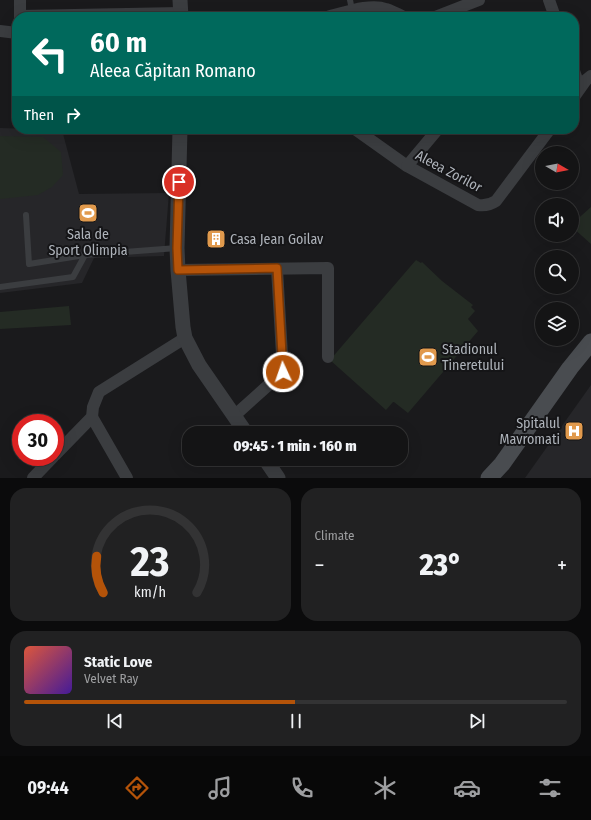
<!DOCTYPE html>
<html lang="en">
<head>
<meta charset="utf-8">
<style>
	body { margin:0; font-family:"Fira Sans Condensed",sans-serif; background:#212122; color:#f1f3f6; height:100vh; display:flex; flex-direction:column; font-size:15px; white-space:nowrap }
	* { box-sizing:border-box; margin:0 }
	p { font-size:13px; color:#9d9ea0 }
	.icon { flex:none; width:22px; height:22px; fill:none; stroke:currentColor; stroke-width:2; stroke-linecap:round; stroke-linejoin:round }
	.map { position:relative; height:478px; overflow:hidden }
	.drawer { display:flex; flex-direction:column; gap:10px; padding:10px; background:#0b0b0c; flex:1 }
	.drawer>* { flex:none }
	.hud { position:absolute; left:12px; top:12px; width:567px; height:122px; border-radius:16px; box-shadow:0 4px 16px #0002,0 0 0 1px #333334; background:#00695c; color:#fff; overflow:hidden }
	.needle { width:26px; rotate:99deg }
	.controls { position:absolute; left:535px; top:146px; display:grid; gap:8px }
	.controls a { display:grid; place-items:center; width:44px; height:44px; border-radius:50%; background:#141415; box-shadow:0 4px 16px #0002,0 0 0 1px #333334; font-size:20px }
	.speed { position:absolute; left:12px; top:414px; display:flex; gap:8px; font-size:20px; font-weight:700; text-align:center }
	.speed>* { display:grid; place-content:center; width:52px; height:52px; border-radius:50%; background:#141415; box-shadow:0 4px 16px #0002,0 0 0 1px #333334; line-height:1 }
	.speed .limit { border:6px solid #d22; background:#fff; color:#111 }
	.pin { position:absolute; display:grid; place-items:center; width:34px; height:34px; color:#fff; margin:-17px; border:2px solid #fff; border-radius:50%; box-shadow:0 1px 4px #0007 }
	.me { position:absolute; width:44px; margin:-22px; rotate:357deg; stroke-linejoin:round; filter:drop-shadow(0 0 3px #0008) }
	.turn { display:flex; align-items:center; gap:14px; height:84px; padding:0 12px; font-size:18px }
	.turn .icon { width:52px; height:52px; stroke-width:2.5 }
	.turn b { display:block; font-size:28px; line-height:34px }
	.then { display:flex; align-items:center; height:38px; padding:0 12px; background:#0003; gap:8px; font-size:15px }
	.big { font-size:30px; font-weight:800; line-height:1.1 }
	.drawer .card { flex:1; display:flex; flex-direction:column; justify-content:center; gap:6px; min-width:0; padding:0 14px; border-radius:16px; background:#212122 }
	.drawer .dial { align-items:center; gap:0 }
	.dial svg { height:104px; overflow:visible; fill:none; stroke:#333334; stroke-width:7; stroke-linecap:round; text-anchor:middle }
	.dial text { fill:#f1f3f6; stroke:none }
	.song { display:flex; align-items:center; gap:12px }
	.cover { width:48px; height:48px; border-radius:6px; background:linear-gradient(135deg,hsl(10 70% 55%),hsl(260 70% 35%)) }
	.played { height:4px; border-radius:2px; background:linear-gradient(90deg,#b45309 50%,#333334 50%) }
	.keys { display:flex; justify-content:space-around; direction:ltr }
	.heat { display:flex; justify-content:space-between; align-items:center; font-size:22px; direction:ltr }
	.drawer .tiles { flex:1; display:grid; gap:10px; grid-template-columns:1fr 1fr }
	.card:last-child { grid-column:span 2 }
	.trip { position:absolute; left:182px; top:426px; width:226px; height:40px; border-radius:16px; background:#141415; box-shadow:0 4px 16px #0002,0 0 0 1px #333334; font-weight:800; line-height:40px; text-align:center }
	.dock { display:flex; height:64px; justify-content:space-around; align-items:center; background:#080808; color:#9d9ea0 }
	.dock .icon { width:28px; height:28px }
	.dock .selected { color:#b45309 }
	.dock b { font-size:18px; color:#f1f3f6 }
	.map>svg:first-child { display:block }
</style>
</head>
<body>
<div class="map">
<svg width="591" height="478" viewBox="0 0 591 478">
	<rect width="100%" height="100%" fill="#1a1a1c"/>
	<g fill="#262629">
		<polygon points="0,128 62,130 79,194 169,193 164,256 94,258 82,283 0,293"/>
		<polygon points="591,385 591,478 525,478"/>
	</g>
	<g fill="#242b24">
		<polygon points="0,136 43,137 61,152 63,175 52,187 38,195 0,199"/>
		<polygon points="591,207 591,244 572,227 572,224"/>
		<polygon points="416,260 421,263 422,262 442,281 473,305 471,307 475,311 468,319 478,331 408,413 394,402 393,402 386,410 330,360"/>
		<polygon points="69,306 71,325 0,329 0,312"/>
	</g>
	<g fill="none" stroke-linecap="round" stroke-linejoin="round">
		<g stroke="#3b3d40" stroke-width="6">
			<polyline points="350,0 352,10"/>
			<polyline points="26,215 29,264 85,255"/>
			<polyline points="0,287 73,277 85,255 177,248"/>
		</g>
		<g stroke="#3b3d40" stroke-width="12">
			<polyline points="549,0 555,17"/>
			<polyline points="20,16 181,13"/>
			<polyline points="20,17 20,0"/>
			<path d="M327,17C344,13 370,3 386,9C392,11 398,14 404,17"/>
			<polyline points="435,17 479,0"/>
			<polyline points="0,31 17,33"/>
			<polyline points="574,71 580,88"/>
			<polyline points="574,97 586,80 591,76"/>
			<path d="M355,129L407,166L478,205C485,206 490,205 496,201L550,129"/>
			<polyline points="407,166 438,129"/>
			<polyline points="178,270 328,268 328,357"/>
			<polyline points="234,416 283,372 277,269"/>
			<polyline points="92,417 127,478"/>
			<polyline points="55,455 92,417 93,407 99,392 185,338"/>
			<polyline points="33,478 53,457"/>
		</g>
		<g stroke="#3b3d40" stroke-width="15">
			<polyline points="180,0 181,17"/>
			<polyline points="180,129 177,248 178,270 183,327 185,338 199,365 246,433"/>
			<polyline points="265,459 278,478"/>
		</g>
		<polyline stroke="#494c50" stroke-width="17" points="489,478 502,464 570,368 591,342"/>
	</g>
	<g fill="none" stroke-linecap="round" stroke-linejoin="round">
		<g stroke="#753606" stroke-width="10">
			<polyline id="route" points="179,182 177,248 178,270 277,268 283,372"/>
		</g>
		<use href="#route" stroke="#b45309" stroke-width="7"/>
	</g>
	<defs>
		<g id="stadium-square" transform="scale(1)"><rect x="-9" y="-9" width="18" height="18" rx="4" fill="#e19a4d" stroke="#151517"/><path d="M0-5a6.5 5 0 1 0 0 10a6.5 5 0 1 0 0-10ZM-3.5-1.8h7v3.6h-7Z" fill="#fff"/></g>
		<g id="building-square" transform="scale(1)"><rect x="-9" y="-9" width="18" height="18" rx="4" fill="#e19a4d" stroke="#151517"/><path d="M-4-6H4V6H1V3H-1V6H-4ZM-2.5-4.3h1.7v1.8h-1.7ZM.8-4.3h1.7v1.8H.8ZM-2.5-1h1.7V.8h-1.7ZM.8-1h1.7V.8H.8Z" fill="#fff"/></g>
		<g id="hospital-square" transform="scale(1)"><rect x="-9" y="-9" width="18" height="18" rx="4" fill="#e19a4d" stroke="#151517"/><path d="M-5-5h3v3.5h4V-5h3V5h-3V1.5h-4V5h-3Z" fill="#fff"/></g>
	</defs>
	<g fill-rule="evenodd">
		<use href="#stadium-square" x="88" y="213"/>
		<use href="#building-square" x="216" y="239"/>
		<use href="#stadium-square" x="428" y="357"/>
		<use href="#hospital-square" x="574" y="431"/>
	</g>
	<g text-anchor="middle" stroke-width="4" stroke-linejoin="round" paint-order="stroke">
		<g font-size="14" fill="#aeb3ba" stroke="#151517">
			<text transform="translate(449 171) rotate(28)" y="5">Aleea Zorilor</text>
		</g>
		<g font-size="14" fill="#aeb3ba" stroke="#151517" text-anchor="start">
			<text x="88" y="239" text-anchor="middle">Sala de<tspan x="88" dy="16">Sport Olimpia</tspan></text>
			<text x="230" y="244">Casa Jean Goilav</text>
			<text x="442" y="354">Stadionul<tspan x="442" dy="16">Tineretului</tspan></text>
			<text x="560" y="428" text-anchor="end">Spitalul<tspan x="560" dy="16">Mavromati</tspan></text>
		</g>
	</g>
</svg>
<div class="controls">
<a><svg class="needle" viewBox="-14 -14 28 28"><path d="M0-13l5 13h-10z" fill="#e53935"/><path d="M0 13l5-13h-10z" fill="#9d9ea0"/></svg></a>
<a><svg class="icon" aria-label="sound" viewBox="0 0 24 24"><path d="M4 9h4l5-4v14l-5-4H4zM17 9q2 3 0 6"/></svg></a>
<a><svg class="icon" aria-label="search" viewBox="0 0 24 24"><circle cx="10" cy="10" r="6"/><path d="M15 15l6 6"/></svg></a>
<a><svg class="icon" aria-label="layers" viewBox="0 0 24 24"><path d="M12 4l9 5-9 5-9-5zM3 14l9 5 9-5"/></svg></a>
</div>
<div class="speed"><div class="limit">30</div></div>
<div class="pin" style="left:179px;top:182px;background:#d93025"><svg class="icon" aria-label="arrive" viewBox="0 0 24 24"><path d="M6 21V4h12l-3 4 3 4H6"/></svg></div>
<svg class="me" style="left:283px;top:372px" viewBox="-20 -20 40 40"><circle r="17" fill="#b45309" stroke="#fff" stroke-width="3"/><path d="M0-11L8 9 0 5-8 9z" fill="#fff"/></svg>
<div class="trip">09:45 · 1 min · 160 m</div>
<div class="hud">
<div class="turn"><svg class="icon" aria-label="left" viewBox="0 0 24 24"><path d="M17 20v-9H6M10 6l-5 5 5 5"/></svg><div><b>60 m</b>Aleea Căpitan Romano</div></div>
<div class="then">Then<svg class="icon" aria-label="right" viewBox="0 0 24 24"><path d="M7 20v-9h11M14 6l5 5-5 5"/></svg></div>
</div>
</div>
<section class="drawer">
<div class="tiles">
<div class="card dial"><svg viewBox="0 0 100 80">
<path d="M14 69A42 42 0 1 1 86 69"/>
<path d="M14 69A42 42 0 0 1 9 41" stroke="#b45309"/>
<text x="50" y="56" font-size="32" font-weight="700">23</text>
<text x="50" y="72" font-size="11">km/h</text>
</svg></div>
<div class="card"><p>Climate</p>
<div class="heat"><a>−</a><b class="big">23°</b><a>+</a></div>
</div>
<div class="card">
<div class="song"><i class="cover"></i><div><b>Static Love</b><p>Velvet Ray</p></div></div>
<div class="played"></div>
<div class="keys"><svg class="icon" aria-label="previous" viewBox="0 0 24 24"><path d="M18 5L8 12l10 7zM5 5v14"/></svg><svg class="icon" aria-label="pause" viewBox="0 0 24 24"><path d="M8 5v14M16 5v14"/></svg><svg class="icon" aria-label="next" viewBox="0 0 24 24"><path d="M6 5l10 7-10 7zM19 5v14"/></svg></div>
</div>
</div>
</section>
<nav class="dock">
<b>09:44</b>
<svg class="icon selected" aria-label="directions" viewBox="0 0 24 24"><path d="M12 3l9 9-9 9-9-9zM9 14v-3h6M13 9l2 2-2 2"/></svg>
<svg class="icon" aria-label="music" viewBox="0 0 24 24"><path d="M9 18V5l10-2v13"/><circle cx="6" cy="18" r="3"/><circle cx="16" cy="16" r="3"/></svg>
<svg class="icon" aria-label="phone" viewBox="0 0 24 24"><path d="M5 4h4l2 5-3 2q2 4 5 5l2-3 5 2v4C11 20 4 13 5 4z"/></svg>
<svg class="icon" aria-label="climate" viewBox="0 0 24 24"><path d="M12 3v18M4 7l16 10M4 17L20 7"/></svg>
<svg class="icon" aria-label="car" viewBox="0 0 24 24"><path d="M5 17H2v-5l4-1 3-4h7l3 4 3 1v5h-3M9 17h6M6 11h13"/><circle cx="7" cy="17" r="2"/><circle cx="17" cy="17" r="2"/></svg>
<svg class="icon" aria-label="filters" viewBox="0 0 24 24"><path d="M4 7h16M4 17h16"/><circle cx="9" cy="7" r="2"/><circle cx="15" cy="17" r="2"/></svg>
</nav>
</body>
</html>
